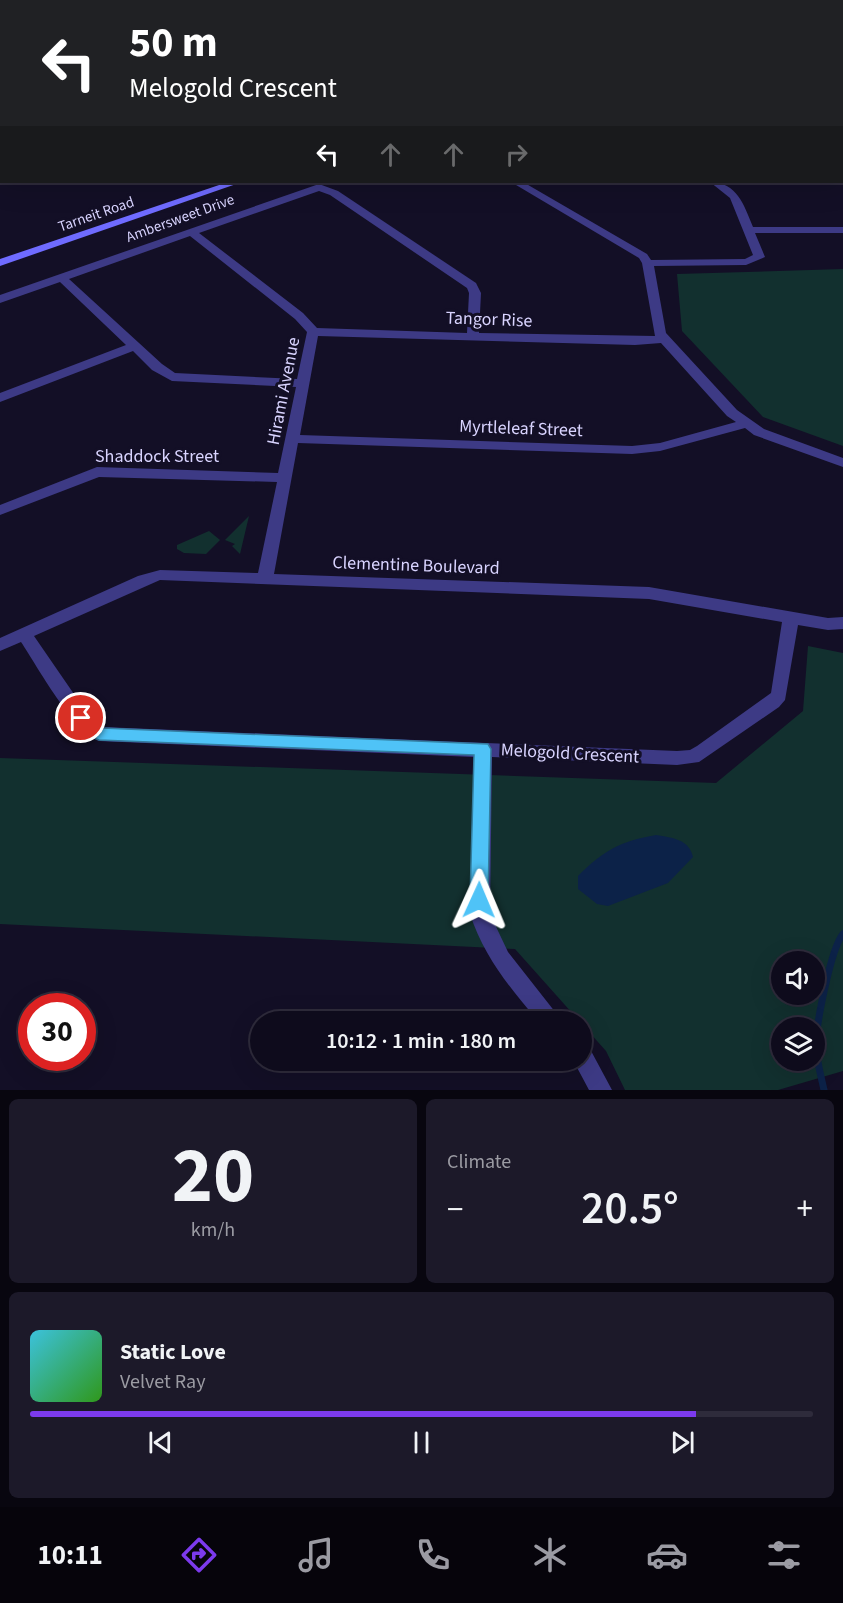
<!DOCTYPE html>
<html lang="en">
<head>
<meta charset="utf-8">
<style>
	body { margin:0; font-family:"Source Sans 3",sans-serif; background:#1c1929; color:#f1f3f6; height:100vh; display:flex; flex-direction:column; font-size:22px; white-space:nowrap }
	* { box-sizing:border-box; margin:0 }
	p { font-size:20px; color:#9b9ba3 }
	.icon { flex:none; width:33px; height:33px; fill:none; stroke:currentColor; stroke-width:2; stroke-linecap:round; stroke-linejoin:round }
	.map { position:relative; height:1090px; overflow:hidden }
	.details { display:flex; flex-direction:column; gap:9px; padding:9px; background:#08060f; flex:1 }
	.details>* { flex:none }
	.top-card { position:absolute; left:0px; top:0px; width:843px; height:183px; box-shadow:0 6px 24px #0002,0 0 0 2px #2e2b3b; background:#202124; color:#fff; overflow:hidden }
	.controls { position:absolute; left:771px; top:951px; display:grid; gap:12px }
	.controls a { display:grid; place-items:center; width:54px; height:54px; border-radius:50%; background:#0e0b1c; box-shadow:0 6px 24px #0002,0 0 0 2px #2e2b3b; font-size:30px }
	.speed { position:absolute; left:18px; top:993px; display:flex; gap:12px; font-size:30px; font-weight:700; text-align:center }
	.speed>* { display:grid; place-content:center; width:78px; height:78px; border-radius:50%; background:#0e0b1c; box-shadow:0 6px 24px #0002,0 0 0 2px #2e2b3b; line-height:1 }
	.speed .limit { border:9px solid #d22; background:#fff; color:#111 }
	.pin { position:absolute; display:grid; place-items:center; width:51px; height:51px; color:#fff; margin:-26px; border:3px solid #fff; border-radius:50%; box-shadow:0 2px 6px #0007 }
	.me { position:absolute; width:66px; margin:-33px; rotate:1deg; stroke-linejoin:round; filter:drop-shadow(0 0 4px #0008) }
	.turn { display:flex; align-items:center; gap:21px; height:126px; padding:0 30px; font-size:27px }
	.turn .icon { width:78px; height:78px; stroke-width:2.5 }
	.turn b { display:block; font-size:42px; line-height:51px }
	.lanes { display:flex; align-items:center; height:57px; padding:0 30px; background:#0003; justify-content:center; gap:30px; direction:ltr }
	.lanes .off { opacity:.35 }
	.big { font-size:45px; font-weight:600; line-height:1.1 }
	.details .tile { flex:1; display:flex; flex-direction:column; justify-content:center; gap:9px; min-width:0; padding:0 21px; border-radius:9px; background:#1c1929 }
	.details .dial { align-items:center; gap:0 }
	.dial b { font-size:78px; line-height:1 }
	.song { display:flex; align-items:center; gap:18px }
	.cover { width:72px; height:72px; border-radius:9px; background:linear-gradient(135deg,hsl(190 70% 55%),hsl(110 70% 35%)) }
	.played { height:6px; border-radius:3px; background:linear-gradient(90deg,#7c3aed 85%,#2e2b3b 85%) }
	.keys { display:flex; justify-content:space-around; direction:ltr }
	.heat { display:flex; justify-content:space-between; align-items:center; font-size:33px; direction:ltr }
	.details .tiles { flex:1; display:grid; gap:9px; grid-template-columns:1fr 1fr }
	.tile:last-child { grid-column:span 2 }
	.trip { position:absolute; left:250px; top:1011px; width:342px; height:60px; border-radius:30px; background:#0e0b1c; box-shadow:0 6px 24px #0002,0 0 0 2px #2e2b3b; font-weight:600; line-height:60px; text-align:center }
	.dock { display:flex; height:96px; justify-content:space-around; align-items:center; background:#06040b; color:#9b9ba3 }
	.dock .icon { width:42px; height:42px }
	.dock .selected { color:#7c3aed }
	.dock b { font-size:27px; color:#f1f3f6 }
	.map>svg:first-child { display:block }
</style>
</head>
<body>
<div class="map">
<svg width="843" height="1090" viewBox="0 0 843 1090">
	<rect width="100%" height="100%" fill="#130f26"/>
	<g fill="#12302f" fill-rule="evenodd">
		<polygon points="843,269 843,446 763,417 682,331 677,274"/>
		<polygon points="249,516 240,554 232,546 235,544 225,540"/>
		<polygon points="209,531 220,540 206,554 184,553 177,549 177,545"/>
		<path d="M808,646L843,653V1071L778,1090H625L606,1051L515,949L0,924V758L716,783L803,711ZM782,962H814V994H782ZM782,1028H814V1060H782Z"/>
	</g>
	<path fill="#0c2248" d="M656,835C673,838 689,839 693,857L668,883L608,906L597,904L578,889V876C604,850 621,841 656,835Z"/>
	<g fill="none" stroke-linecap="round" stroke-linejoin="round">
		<polyline stroke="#0c2248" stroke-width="3" points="752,0 760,2"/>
		<path stroke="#0c2248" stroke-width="7" d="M824,1090C821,1076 817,1062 816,1048C815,1028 831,948 843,934"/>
		<g fill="#3d3a85" fill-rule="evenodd">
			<polygon points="349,0 360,0 347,2"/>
			<polygon points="525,0 535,0 524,2"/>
			<polygon points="587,0 597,0 599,2 588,2"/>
			<rect x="842" y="98" width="1" height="9"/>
			<path d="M511,182H523L647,254L651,260L745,259L753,255L730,198L710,182C737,182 744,205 753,227H843V233H755L765,257L746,265L654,266L666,333L737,410L764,429L843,458V467L754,435L745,428L660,451L632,454L298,443L274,574L649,587L828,618L843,617V629L828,630L798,625L785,700L779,707L699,762L677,765L492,757L490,914L508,952L563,1022H539C510,988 484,957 470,914L474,757L99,741C74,733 37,666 21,642L0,651V638L138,576L160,570L258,573L277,482L99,477L0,515V505L97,467L278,473L296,387L172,381L152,370L133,351L0,402V393L126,345L60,282L0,303V295L319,184L338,191L476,283L481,293L479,333L655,336L642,263L639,258ZM319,191L330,195L467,288L469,293L467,333L317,328L303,313L199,233ZM190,236L295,319L307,332L297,379L175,373L162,364L69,279ZM318,336L635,345L661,343L727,416L736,422L660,443L632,446L300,435ZM160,580L649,599L782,622L771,693L697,746L690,750L677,751L103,727L87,713L34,636Z"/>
			<polygon points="582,1046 590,1049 612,1090 589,1090 573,1060 582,1060"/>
		</g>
		<g fill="#6f6bff" fill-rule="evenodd">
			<polygon points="756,0 767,0 755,2"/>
			<polygon points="228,182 242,182 0,266 0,259"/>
		</g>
	</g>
	<path fill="#4fc3f7" stroke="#337fa1" stroke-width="1.5" d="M81,712L102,728L488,744L491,749L488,900L485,905L479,908L473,905L470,900L474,755L99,740C87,736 79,729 73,718L76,713Z"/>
	<g text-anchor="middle" stroke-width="6" stroke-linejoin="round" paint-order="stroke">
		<g font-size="15" fill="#d9d4ff" stroke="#130f26">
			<text transform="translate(96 214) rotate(-19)" y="5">Tarneit Road</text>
			<text transform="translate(180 218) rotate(-20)" y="5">Ambersweet Drive</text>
		</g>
		<g font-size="18" fill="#d9d4ff" stroke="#130f26">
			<text transform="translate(489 319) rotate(2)" y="6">Tangor Rise</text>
			<text transform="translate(283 391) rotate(-79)" y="6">Hirami Avenue</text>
			<text transform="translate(521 428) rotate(2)" y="6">Myrtleleaf Street</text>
			<text x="157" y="462">Shaddock Street</text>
			<text transform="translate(416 565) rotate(2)" y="6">Clementine Boulevard</text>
			<text transform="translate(570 753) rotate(3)" y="6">Melogold Crescent</text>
		</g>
	</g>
</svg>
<div class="controls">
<a><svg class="icon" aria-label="sound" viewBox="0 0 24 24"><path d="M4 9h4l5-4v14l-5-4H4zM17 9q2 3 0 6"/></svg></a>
<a><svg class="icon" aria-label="layers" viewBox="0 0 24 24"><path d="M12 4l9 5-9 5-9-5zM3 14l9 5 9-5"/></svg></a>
</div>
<div class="speed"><div class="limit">30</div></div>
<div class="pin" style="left:81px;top:718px;background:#d93025"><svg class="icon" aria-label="arrive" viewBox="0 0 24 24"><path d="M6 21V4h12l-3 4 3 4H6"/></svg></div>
<svg class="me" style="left:479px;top:900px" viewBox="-20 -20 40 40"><path d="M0-17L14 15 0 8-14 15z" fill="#4fc3f7" stroke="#fff" stroke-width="4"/></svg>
<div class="trip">10:12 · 1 min · 180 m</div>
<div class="top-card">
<div class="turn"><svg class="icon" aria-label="left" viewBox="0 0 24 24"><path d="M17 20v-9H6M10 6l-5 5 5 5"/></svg><div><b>50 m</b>Melogold Crescent</div></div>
<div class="lanes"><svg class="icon" aria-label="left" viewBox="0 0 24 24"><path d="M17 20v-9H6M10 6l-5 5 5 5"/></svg><svg class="icon off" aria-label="ahead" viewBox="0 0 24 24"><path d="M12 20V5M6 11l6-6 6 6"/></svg><svg class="icon off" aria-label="ahead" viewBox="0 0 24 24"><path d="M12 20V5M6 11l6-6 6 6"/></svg><svg class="icon off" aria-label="right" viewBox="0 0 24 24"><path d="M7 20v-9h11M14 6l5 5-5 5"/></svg></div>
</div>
</div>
<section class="details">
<div class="tiles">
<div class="tile dial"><b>20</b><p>km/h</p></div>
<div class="tile"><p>Climate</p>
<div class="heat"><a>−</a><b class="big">20.5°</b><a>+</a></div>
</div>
<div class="tile">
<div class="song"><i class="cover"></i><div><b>Static Love</b><p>Velvet Ray</p></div></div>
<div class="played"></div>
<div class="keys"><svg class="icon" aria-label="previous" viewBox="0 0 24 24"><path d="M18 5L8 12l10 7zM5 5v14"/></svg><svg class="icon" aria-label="pause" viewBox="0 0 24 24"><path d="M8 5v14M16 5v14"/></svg><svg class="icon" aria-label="next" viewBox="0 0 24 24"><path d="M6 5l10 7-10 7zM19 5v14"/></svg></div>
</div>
</div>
</section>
<nav class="dock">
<b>10:11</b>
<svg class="icon selected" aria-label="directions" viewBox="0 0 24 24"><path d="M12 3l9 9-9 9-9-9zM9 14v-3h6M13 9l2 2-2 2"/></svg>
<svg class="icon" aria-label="music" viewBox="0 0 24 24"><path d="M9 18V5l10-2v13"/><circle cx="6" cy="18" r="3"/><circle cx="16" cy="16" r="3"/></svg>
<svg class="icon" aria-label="phone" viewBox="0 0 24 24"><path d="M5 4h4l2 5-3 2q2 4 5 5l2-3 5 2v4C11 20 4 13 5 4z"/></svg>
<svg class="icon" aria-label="climate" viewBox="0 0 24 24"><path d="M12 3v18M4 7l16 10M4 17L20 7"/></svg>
<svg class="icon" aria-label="car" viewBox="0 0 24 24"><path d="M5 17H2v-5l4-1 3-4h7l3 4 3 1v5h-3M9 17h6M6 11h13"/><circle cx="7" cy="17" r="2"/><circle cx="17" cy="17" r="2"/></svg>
<svg class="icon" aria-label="filters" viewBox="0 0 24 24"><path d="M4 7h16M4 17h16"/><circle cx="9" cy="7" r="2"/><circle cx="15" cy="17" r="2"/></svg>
</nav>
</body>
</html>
